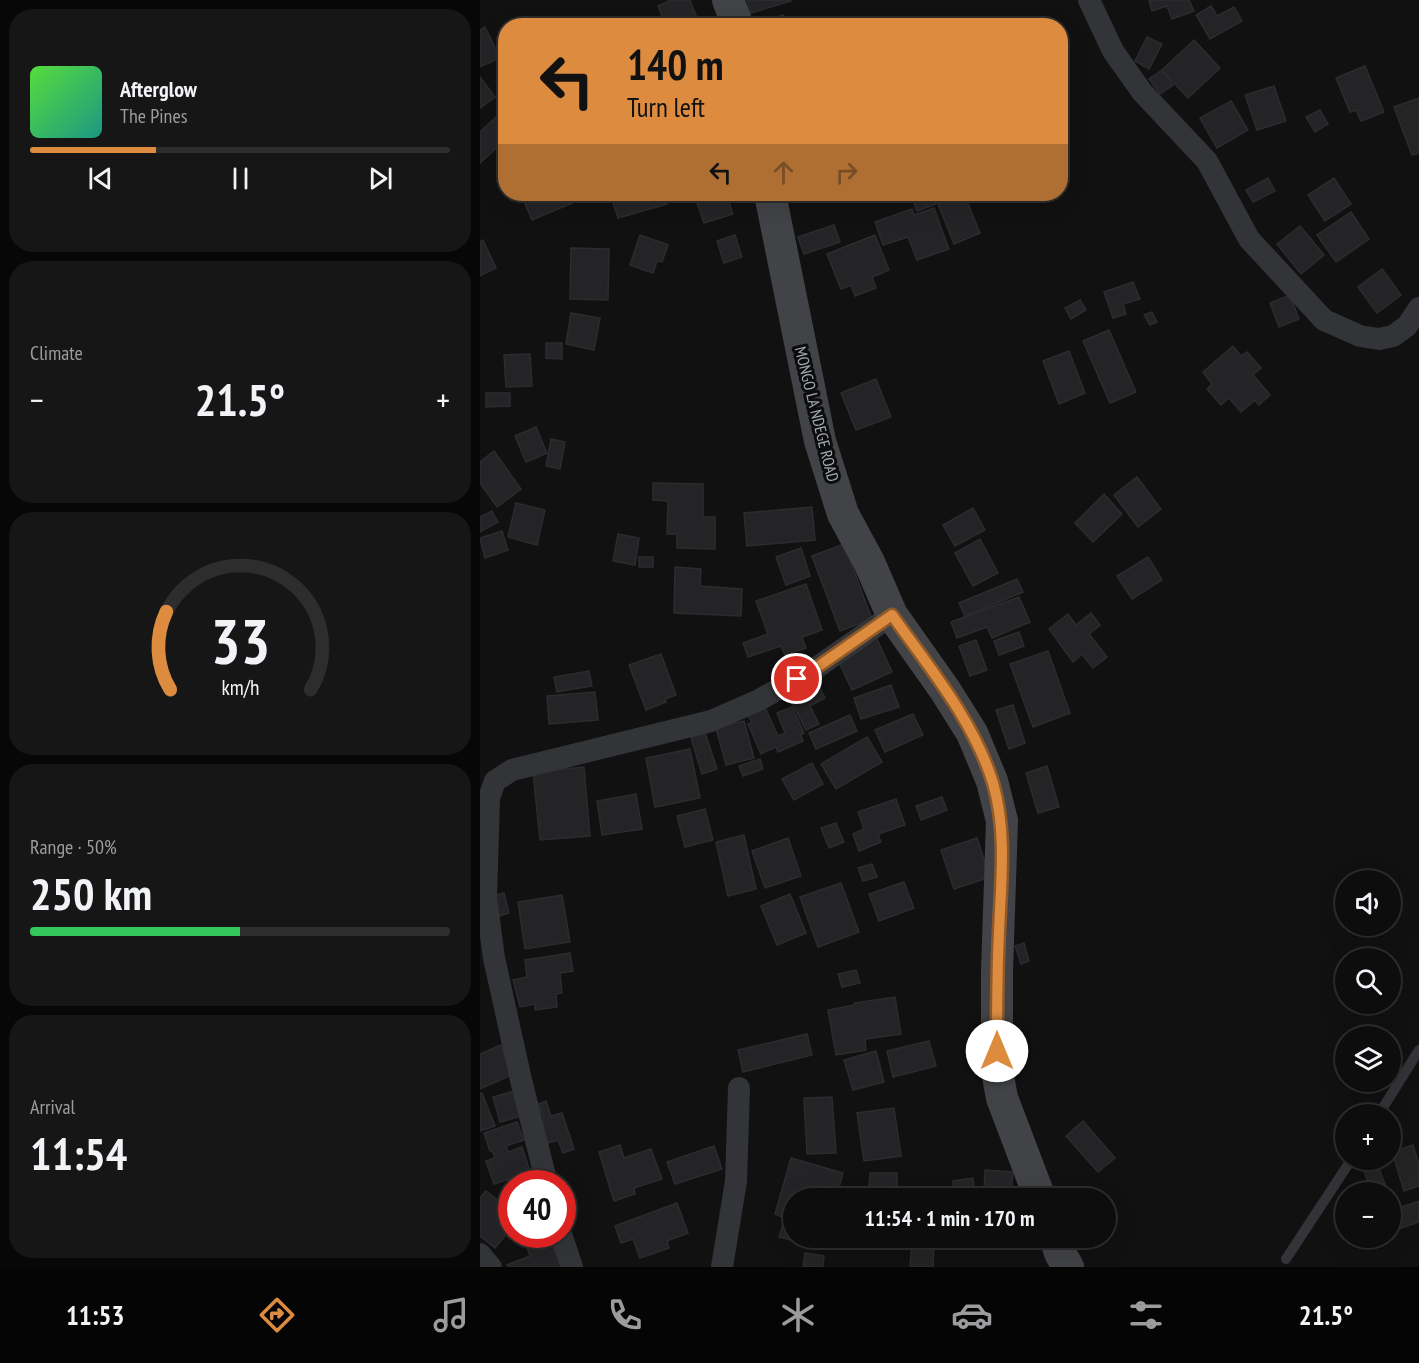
<!DOCTYPE html>
<html lang="en">
<head>
<meta charset="utf-8">
<style>
	body { margin:0; font-family:"PT Sans Narrow",sans-serif; background:#161617; color:#f1f3f6; height:100vh; display:flex; flex-direction:column; font-size:22px; white-space:nowrap }
	* { box-sizing:border-box; margin:0 }
	p { font-size:20px; color:#9a9c9e }
	.icon { flex:none; width:33px; height:33px; fill:none; stroke:currentColor; stroke-width:2; stroke-linecap:round; stroke-linejoin:round }
	.map { position:relative; flex:1; overflow:hidden }
	.drawer { display:flex; flex-direction:column; gap:9px; padding:9px; background:#070708; width:480px }
	.drawer>* { flex:none }
	.hud { position:absolute; left:18px; top:18px; width:570px; height:183px; border-radius:24px; box-shadow:0 6px 24px #0002,0 0 0 2px #2d2d2e; background:#dc8b3f; color:#111; overflow:hidden }
	.tools { position:absolute; left:855px; top:870px; display:grid; gap:12px }
	.tools a { display:grid; place-items:center; width:66px; height:66px; border-radius:50%; background:#0d0d0e; box-shadow:0 6px 24px #0002,0 0 0 2px #2d2d2e; font-size:30px }
	.speed { position:absolute; left:18px; top:1170px; display:flex; gap:12px; font-size:30px; font-weight:700; text-align:center }
	.speed>* { display:grid; place-content:center; width:78px; height:78px; border-radius:50%; background:#0d0d0e; box-shadow:0 6px 24px #0002,0 0 0 2px #2d2d2e; line-height:1 }
	.speed .limit { border:9px solid #d22; background:#fff; color:#111 }
	.pin { position:absolute; display:grid; place-items:center; width:51px; height:51px; color:#fff; margin:-26px; border:3px solid #fff; border-radius:50%; box-shadow:0 2px 6px #0007 }
	.me { position:absolute; width:66px; margin:-33px; rotate:0deg; stroke-linejoin:round; filter:drop-shadow(0 0 4px #0008) }
	.turn { display:flex; align-items:center; gap:21px; height:126px; padding:0 30px; font-size:27px }
	.turn .icon { width:78px; height:78px; stroke-width:2.5 }
	.turn b { display:block; font-size:42px; line-height:51px }
	.lanes { display:flex; align-items:center; height:57px; padding:0 30px; background:#0003; justify-content:center; gap:30px; direction:ltr }
	.lanes .off { opacity:.35 }
	.big { font-size:45px; font-weight:800; line-height:1.1 }
	.drawer .tile { flex:1; display:flex; flex-direction:column; justify-content:center; gap:9px; min-width:0; padding:0 21px; border-radius:24px; background:#161617 }
	.drawer .dial { align-items:center; gap:0 }
	.dial svg { height:156px; overflow:visible; fill:none; stroke:#2d2d2e; stroke-width:7; stroke-linecap:round; text-anchor:middle }
	.dial text { fill:#f1f3f6; stroke:none }
	.song { display:flex; align-items:center; gap:18px }
	.cover { width:72px; height:72px; border-radius:9px; background:linear-gradient(135deg,hsl(110 70% 55%),hsl(170 70% 35%)) }
	.played { height:6px; border-radius:3px; background:linear-gradient(90deg,#dc8b3f 30%,#2d2d2e 30%) }
	.keys { display:flex; justify-content:space-around; direction:ltr }
	.heat { display:flex; justify-content:space-between; align-items:center; font-size:33px; direction:ltr }
	.charge { height:9px; border-radius:4px; background:linear-gradient(90deg,#34c759 50%,#2d2d2e 0) }
	.trip { position:absolute; left:303px; top:1188px; width:333px; height:60px; border-radius:30px; background:#0d0d0e; box-shadow:0 6px 24px #0002,0 0 0 2px #2d2d2e; font-weight:800; line-height:60px; text-align:center }
	.dock { display:flex; height:96px; justify-content:space-around; align-items:center; background:#050506; color:#9a9c9e }
	.dock .icon { width:42px; height:42px }
	.dock .current { color:#dc8b3f }
	.dock b { font-size:27px; color:#f1f3f6 }
	main { display:flex; flex:1; min-height:0 }
	.map>svg:first-child { display:block }
</style>
</head>
<body>
<main>
<section class="drawer">
<div class="tile">
<div class="song"><i class="cover"></i><div><b>Afterglow</b><p>The Pines</p></div></div>
<div class="played"></div>
<div class="keys"><svg class="icon" aria-label="previous" viewBox="0 0 24 24"><path d="M18 5L8 12l10 7zM5 5v14"/></svg><svg class="icon" aria-label="pause" viewBox="0 0 24 24"><path d="M8 5v14M16 5v14"/></svg><svg class="icon" aria-label="next" viewBox="0 0 24 24"><path d="M6 5l10 7-10 7zM19 5v14"/></svg></div>
</div>
<div class="tile"><p>Climate</p>
<div class="heat"><a>−</a><b class="big">21.5°</b><a>+</a></div>
</div>
<div class="tile dial"><svg viewBox="0 0 100 80">
<path d="M14 69A42 42 0 1 1 86 69"/>
<path d="M14 69A42 42 0 0 1 12 29" stroke="#dc8b3f"/>
<text x="50" y="56" font-size="32" font-weight="700">33</text>
<text x="50" y="72" font-size="11">km/h</text>
</svg></div>
<div class="tile"><p>Range · 50%</p><b class="big">250 km</b><div class="charge"></div></div>
<div class="tile"><p>Arrival</p><b class="big">11:54</b></div>
</section>
<div class="map">
<svg width="939" height="1267" viewBox="0 0 939 1267">
	<rect width="100%" height="100%" fill="#111112"/>
	<g fill="#242426" stroke="#2b2c2e" stroke-width="1.5">
		<polygon points="191,0 210,0 220,26 186,26 178,6"/>
		<polygon points="267,0 311,0 311,1 271,13"/>
		<polygon points="674,0 709,0 714,11 692,19 687,6 672,11 669,1"/>
		<polygon points="731,6 737,16 754,7 762,21 730,39 716,15"/>
		<polygon points="303,15 307,26 279,26 279,24"/>
		<polygon points="5,27 20,58 0,67 0,30"/>
		<polygon points="667,37 682,44 669,69 655,61"/>
		<polygon points="714,40 740,68 708,98 682,70"/>
		<polygon points="885,66 904,112 881,121 876,110 870,112 856,78"/>
		<polygon points="682,70 693,85 680,94 669,79"/>
		<polygon points="0,77 15,97 0,108"/>
		<polygon points="794,86 806,121 777,130 765,95"/>
		<polygon points="939,98 939,153 932,155 914,107"/>
		<polygon points="751,101 768,130 737,148 720,118"/>
		<polygon points="26,108 26,139 0,163 0,132"/>
		<polygon points="840,110 848,124 835,132 826,117"/>
		<polygon points="788,178 795,191 773,202 766,190"/>
		<polygon points="854,178 871,204 845,221 828,195"/>
		<polygon points="55,194 88,194 92,203 52,220 43,199"/>
		<polygon points="130,194 183,194 187,204 138,218"/>
		<polygon points="236,194 246,194 253,214 224,223 216,200"/>
		<polygon points="431,194 453,194 456,204 437,211"/>
		<polygon points="484,194 500,233 474,244 458,204"/>
		<polygon points="454,208 469,249 437,260 428,237 403,245 395,222 432,209 434,215"/>
		<polygon points="871,212 889,239 856,262 837,235"/>
		<polygon points="354,225 360,242 324,254 318,237"/>
		<polygon points="820,226 844,255 821,274 797,244"/>
		<polygon points="160,235 188,245 182,262 177,261 173,273 150,265"/>
		<polygon points="255,235 262,257 244,263 237,241"/>
		<polygon points="395,235 409,270 392,277 396,288 375,296 371,285 361,289 347,254"/>
		<polygon points="3,240 16,268 0,276 0,242"/>
		<polygon points="91,248 129,249 128,300 90,299"/>
		<polygon points="902,269 921,295 897,313 878,287"/>
		<polygon points="653,282 660,299 643,304 646,314 633,318 624,292"/>
		<polygon points="810,295 819,319 799,327 790,303"/>
		<polygon points="600,300 606,310 591,319 585,308"/>
		<polygon points="672,312 677,322 670,325 664,315"/>
		<polygon points="91,313 120,318 114,350 86,344"/>
		<polygon points="629,330 656,392 630,403 603,341"/>
		<polygon points="66,343 82,343 82,359 66,358"/>
		<polygon points="753,346 761,356 767,352 781,368 773,375 790,395 779,405 775,400 761,412 749,398 741,405 727,389 732,384 723,372"/>
		<polygon points="589,351 605,393 579,404 563,361"/>
		<polygon points="50,354 52,386 26,387 24,355"/>
		<polygon points="396,379 411,417 376,430 361,393"/>
		<polygon points="6,393 30,393 30,406 6,407"/>
		<polygon points="56,427 67,453 46,462 35,436"/>
		<polygon points="71,439 85,442 80,469 66,466"/>
		<polygon points="14,451 41,489 17,507 0,483 0,462"/>
		<polygon points="657,477 681,509 658,527 634,495"/>
		<polygon points="173,483 223,484 223,517 235,517 235,549 197,548 197,534 187,534 188,501 173,500"/>
		<polygon points="624,494 642,514 613,542 595,523"/>
		<polygon points="36,503 65,510 57,545 28,537"/>
		<polygon points="332,507 335,540 267,546 264,513"/>
		<polygon points="493,508 505,530 475,546 463,525"/>
		<polygon points="12,511 18,522 0,532 0,517"/>
		<polygon points="22,531 28,550 5,558 0,538"/>
		<polygon points="138,534 159,538 155,565 133,561"/>
		<polygon points="500,539 518,573 493,586 475,553"/>
		<polygon points="364,544 392,619 360,631 332,556"/>
		<polygon points="321,548 330,576 306,585 296,557"/>
		<rect x="159" y="557" width="14" height="10"/>
		<polygon points="668,557 682,580 652,599 637,576"/>
		<polygon points="195,567 221,569 220,586 262,589 261,616 194,613"/>
		<polygon points="537,579 543,592 485,616 479,603"/>
		<polygon points="326,584 342,630 322,637 326,648 305,655 301,646 268,657 263,643 288,634 276,601"/>
		<polygon points="539,597 550,622 512,638 507,627 477,638 471,622"/>
		<polygon points="611,613 620,625 609,634 627,657 613,668 602,654 593,662 569,629 588,614 596,625"/>
		<polygon points="539,632 544,646 519,655 514,641"/>
		<polygon points="396,637 412,672 372,690 356,656"/>
		<polygon points="496,640 507,670 490,676 479,646"/>
		<polygon points="568,651 590,713 553,727 530,664"/>
		<polygon points="181,654 196,695 185,699 186,702 166,710 149,665"/>
		<polygon points="109,671 112,686 77,692 74,677"/>
		<polygon points="335,678 345,698 330,706 339,724 326,730 305,689"/>
		<polygon points="411,685 419,707 381,719 374,698"/>
		<polygon points="115,692 118,720 69,724 67,696"/>
		<polygon points="284,705 298,736 305,733 297,713 312,707 324,733 321,735 323,741 298,752 296,747 281,754 268,724 272,723 267,713"/>
		<polygon points="533,705 545,743 529,749 516,710"/>
		<polygon points="433,714 443,735 405,752 395,730"/>
		<polygon points="370,715 377,731 336,749 329,733"/>
		<polygon points="264,721 274,758 246,765 236,728"/>
		<polygon points="225,733 237,769 222,774 211,738"/>
		<polygon points="387,737 402,762 356,789 341,764"/>
		<polygon points="210,749 220,798 175,807 166,758"/>
		<polygon points="280,759 283,769 263,776 259,766"/>
		<polygon points="332,763 343,784 314,800 302,779"/>
		<polygon points="567,766 579,807 558,813 546,773"/>
		<polygon points="104,767 110,836 60,840 53,772"/>
		<polygon points="156,794 162,829 122,835 117,801"/>
		<polygon points="462,797 467,810 441,820 436,806"/>
		<polygon points="416,799 425,825 398,834 401,842 379,851 373,834 384,829 378,812"/>
		<polygon points="225,809 233,840 205,847 197,816"/>
		<polygon points="356,823 364,842 349,848 341,828"/>
		<polygon points="264,835 276,889 248,896 236,842"/>
		<polygon points="308,838 321,876 285,888 272,851"/>
		<polygon points="497,838 510,877 474,889 461,850"/>
		<polygon points="392,864 397,877 383,881 378,868"/>
		<polygon points="424,882 434,908 399,921 389,894"/>
		<polygon points="361,883 379,932 338,947 320,897"/>
		<polygon points="24,893 29,913 16,917 10,897"/>
		<polygon points="310,894 326,933 297,945 281,906"/>
		<polygon points="82,895 90,942 45,949 38,902"/>
		<polygon points="544,943 549,961 541,964 535,946"/>
		<polygon points="90,953 93,971 80,973 82,993 76,994 77,1007 55,1010 55,1004 40,1007 33,980 47,977 45,960"/>
		<polygon points="376,970 380,983 362,987 358,974"/>
		<polygon points="415,997 421,1034 385,1039 386,1050 356,1055 348,1010 375,1005 374,1003"/>
		<polygon points="327,1034 332,1055 263,1072 258,1050"/>
		<polygon points="449,1041 456,1066 413,1077 407,1051"/>
		<polygon points="21,1045 34,1074 0,1089 0,1054"/>
		<polygon points="396,1051 404,1082 373,1090 364,1060"/>
		<polygon points="34,1091 41,1116 20,1122 13,1097"/>
		<polygon points="0,1093 2,1093 15,1126 0,1131"/>
		<polygon points="352,1097 356,1153 327,1154 324,1098"/>
		<polygon points="66,1101 71,1116 82,1113 94,1149 83,1153 78,1140 62,1145 55,1123 64,1120 59,1104"/>
		<polygon points="414,1108 421,1156 384,1161 377,1113"/>
		<polygon points="603,1121 635,1158 618,1172 586,1136"/>
		<polygon points="37,1122 44,1140 26,1146 28,1152 42,1147 53,1181 47,1183 44,1174 14,1184 6,1161 15,1158 12,1150 10,1151 4,1133"/>
		<polygon points="140,1145 144,1158 171,1149 182,1179 154,1188 155,1194 134,1201 119,1152"/>
		<polygon points="933,1145 939,1164 939,1186 924,1191 912,1152"/>
		<polygon points="234,1146 242,1169 195,1184 187,1162"/>
		<polygon points="311,1158 363,1173 356,1198 314,1198 314,1238 323,1238 322,1243 299,1237 305,1218 295,1214"/>
		<polygon points="898,1166 908,1192 892,1192 884,1171"/>
		<polygon points="505,1170 533,1172 531,1193 504,1192"/>
		<polygon points="390,1173 417,1173 417,1187 389,1186"/>
		<polygon points="493,1178 496,1198 475,1198 473,1181"/>
		<polygon points="362,1188 417,1198 360,1198"/>
		<polygon points="6,1191 32,1211 32,1227 15,1248 0,1236 0,1198"/>
		<polygon points="939,1201 939,1222 910,1232 910,1211"/>
		<polygon points="197,1203 208,1233 187,1241 189,1248 160,1258 153,1239 141,1243 135,1226"/>
		<polygon points="55,1234 68,1234 81,1267 28,1267 27,1265 50,1256 44,1239"/>
		<polygon points="432,1244 454,1245 453,1267 430,1267"/>
		<polygon points="325,1253 344,1256 343,1267 323,1267"/>
	</g>
	<g fill="none" stroke-linecap="round" stroke-linejoin="round">
		<g stroke="#323437" stroke-width="10">
			<polyline points="899,1114 939,1050"/>
			<polyline points="806,1259 871,1160"/>
		</g>
		<g stroke="#323437" stroke-width="22">
			<polyline points="609,0 633,51 662,92 727,161 769,239 844,320 880,336 899,339 913,336 927,326 939,308"/>
			<polyline points="67,1184 41,1080 14,958 6,898 9,798 15,781 32,770 231,721 279,700 336,668 412,615"/>
			<polyline points="81,1234 92,1267"/>
			<polyline points="0,1254 11,1267"/>
			<polyline points="242,1267 256,1181 259,1088"/>
		</g>
		<g stroke="#414346" stroke-width="32">
			<polyline points="248,0 258,26"/>
			<polyline points="290,194 340,441 363,514 389,562 412,615 465,690 492,733 512,781 522,821 517,971 517,1071 522,1098 560,1198"/>
			<polyline points="575,1238 580,1253 588,1267"/>
		</g>
	</g>
	<g fill="none" stroke-linecap="round" stroke-linejoin="round">
		<g stroke="#8f5a29" stroke-width="15">
			<path id="route" d="M317,679L336,668L412,615C449,667 494,721 513,783C527,831 521,882 519,932C517,972 517,1011 517,1051"/>
		</g>
		<use href="#route" stroke="#dc8b3f" stroke-width="10"/>
	</g>
	<g text-anchor="middle" stroke-width="6" stroke-linejoin="round" paint-order="stroke">
		<g font-size="16" fill="#a4aab1" stroke="#0c0c0d">
			<text transform="translate(337 414) rotate(76)" y="6">MONGO LA NDEGE ROAD</text>
		</g>
	</g>
</svg>
<div class="tools">
<a><svg class="icon" aria-label="sound" viewBox="0 0 24 24"><path d="M4 9h4l5-4v14l-5-4H4zM17 9q2 3 0 6"/></svg></a>
<a><svg class="icon" aria-label="search" viewBox="0 0 24 24"><circle cx="10" cy="10" r="6"/><path d="M15 15l6 6"/></svg></a>
<a><svg class="icon" aria-label="layers" viewBox="0 0 24 24"><path d="M12 4l9 5-9 5-9-5zM3 14l9 5 9-5"/></svg></a>
<a>+</a>
<a>−</a>
</div>
<div class="speed"><div class="limit">40</div></div>
<div class="pin" style="left:317px;top:679px;background:#d93025"><svg class="icon" aria-label="arrive" viewBox="0 0 24 24"><path d="M6 21V4h12l-3 4 3 4H6"/></svg></div>
<svg class="me" style="left:517px;top:1051px" viewBox="-20 -20 40 40"><circle r="19" fill="#fff"/><path d="M0-13L10 11 0 6-10 11z" fill="#dc8b3f"/></svg>
<div class="trip">11:54 · 1 min · 170 m</div>
<div class="hud">
<div class="turn"><svg class="icon" aria-label="left" viewBox="0 0 24 24"><path d="M17 20v-9H6M10 6l-5 5 5 5"/></svg><div><b>140 m</b>Turn left</div></div>
<div class="lanes"><svg class="icon" aria-label="left" viewBox="0 0 24 24"><path d="M17 20v-9H6M10 6l-5 5 5 5"/></svg><svg class="icon off" aria-label="ahead" viewBox="0 0 24 24"><path d="M12 20V5M6 11l6-6 6 6"/></svg><svg class="icon off" aria-label="right" viewBox="0 0 24 24"><path d="M7 20v-9h11M14 6l5 5-5 5"/></svg></div>
</div>
</div>
</main>
<nav class="dock">
<b>11:53</b>
<svg class="icon current" aria-label="directions" viewBox="0 0 24 24"><path d="M12 3l9 9-9 9-9-9zM9 14v-3h6M13 9l2 2-2 2"/></svg>
<svg class="icon" aria-label="music" viewBox="0 0 24 24"><path d="M9 18V5l10-2v13"/><circle cx="6" cy="18" r="3"/><circle cx="16" cy="16" r="3"/></svg>
<svg class="icon" aria-label="phone" viewBox="0 0 24 24"><path d="M5 4h4l2 5-3 2q2 4 5 5l2-3 5 2v4C11 20 4 13 5 4z"/></svg>
<svg class="icon" aria-label="climate" viewBox="0 0 24 24"><path d="M12 3v18M4 7l16 10M4 17L20 7"/></svg>
<svg class="icon" aria-label="car" viewBox="0 0 24 24"><path d="M5 17H2v-5l4-1 3-4h7l3 4 3 1v5h-3M9 17h6M6 11h13"/><circle cx="7" cy="17" r="2"/><circle cx="17" cy="17" r="2"/></svg>
<svg class="icon" aria-label="filters" viewBox="0 0 24 24"><path d="M4 7h16M4 17h16"/><circle cx="9" cy="7" r="2"/><circle cx="15" cy="17" r="2"/></svg>
<b>21.5°</b>
</nav>
</body>
</html>
